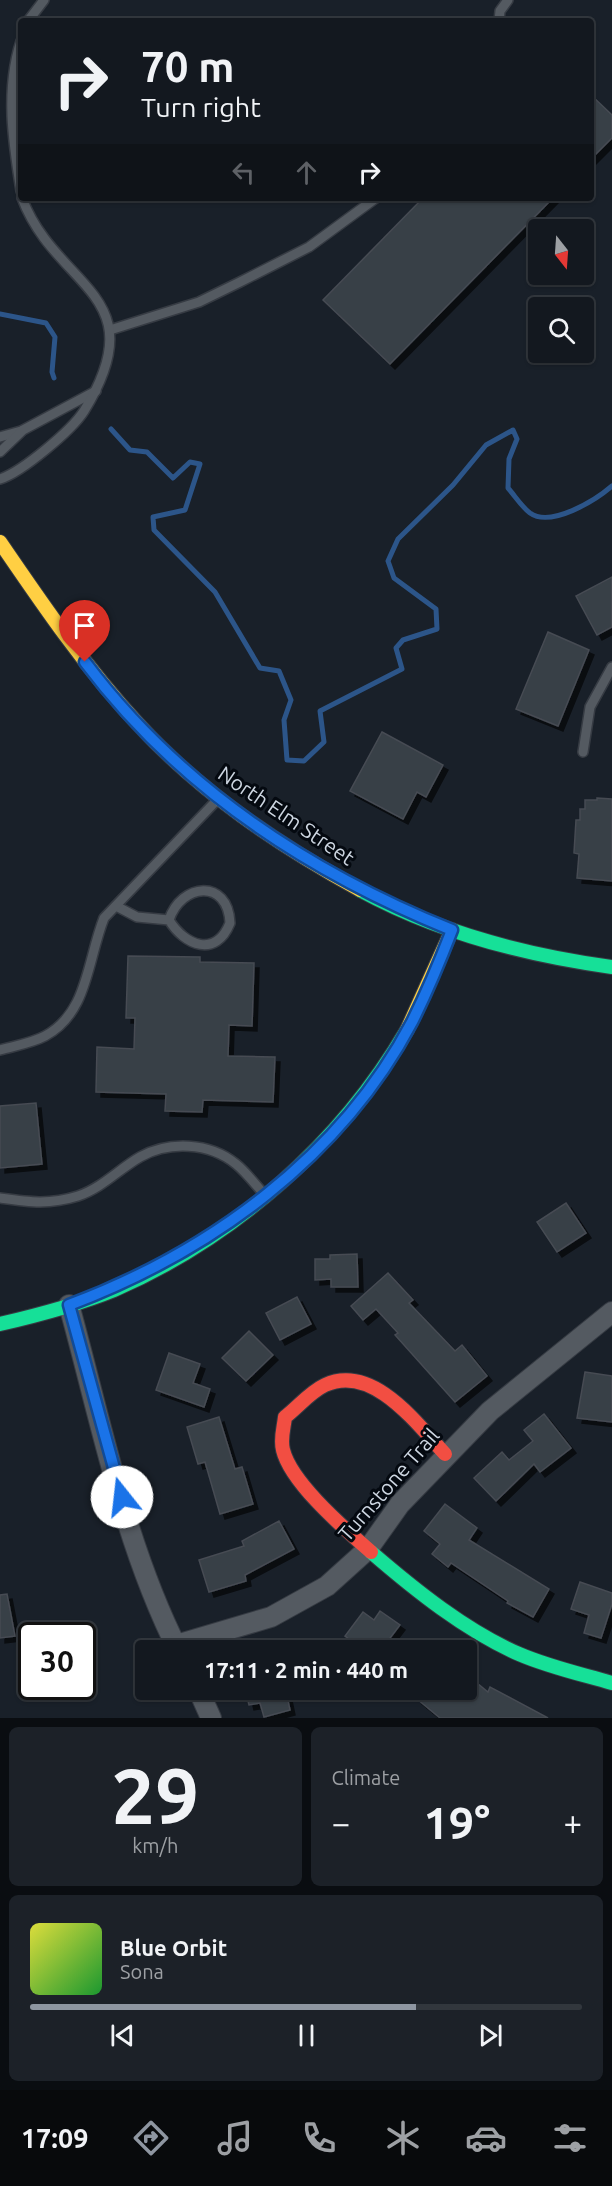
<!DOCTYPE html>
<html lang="en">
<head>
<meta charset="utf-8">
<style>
	body { margin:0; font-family:Ubuntu,sans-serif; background:#1c2128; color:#f1f3f6; height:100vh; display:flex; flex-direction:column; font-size:22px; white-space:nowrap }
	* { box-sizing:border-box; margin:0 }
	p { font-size:20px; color:#9da0a4 }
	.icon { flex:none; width:33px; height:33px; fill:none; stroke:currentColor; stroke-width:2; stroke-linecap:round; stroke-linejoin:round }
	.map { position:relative; height:1718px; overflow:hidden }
	.details { display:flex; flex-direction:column; gap:9px; padding:9px; background:#0a0d11; flex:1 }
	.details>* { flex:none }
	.banner { position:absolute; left:18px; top:18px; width:576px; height:183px; border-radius:6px; box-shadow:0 2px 4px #0004,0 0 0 2px #32373d; background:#13181f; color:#f1f3f6; overflow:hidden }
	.needle { width:39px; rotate:163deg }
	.controls { position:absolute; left:528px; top:219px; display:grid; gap:12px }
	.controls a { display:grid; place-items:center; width:66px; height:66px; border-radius:6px; background:#13181f; box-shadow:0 2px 4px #0004,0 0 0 2px #32373d; font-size:30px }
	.speed { position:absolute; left:18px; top:1622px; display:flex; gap:12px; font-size:30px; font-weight:700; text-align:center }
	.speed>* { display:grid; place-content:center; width:78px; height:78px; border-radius:50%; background:#13181f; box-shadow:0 2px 4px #0004,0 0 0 2px #32373d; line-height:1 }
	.speed .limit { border:3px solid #111; border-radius:9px; background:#fff; color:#111 }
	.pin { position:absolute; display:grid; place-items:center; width:51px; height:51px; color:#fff; margin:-62px -26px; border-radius:50% 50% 50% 0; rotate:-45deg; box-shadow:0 0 6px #0007 }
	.pin .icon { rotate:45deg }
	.me { position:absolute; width:66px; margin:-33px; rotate:344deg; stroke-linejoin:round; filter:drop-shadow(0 0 4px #0008) }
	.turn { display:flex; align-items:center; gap:21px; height:126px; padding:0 24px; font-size:27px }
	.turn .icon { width:78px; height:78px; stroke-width:2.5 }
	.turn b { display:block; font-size:42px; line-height:51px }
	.lanes { display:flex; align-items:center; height:57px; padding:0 24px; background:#0003; justify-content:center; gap:30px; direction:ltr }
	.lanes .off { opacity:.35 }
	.big { font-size:45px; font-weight:600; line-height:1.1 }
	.details .widget { flex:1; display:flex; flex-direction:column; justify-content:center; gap:9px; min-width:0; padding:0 21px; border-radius:9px; background:#1c2128 }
	.details .dial { align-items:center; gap:0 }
	.dial b { font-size:78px; line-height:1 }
	.song { display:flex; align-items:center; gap:18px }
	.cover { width:72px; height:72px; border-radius:9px; background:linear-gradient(135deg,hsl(60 70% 55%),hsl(130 70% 35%)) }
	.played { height:6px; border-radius:3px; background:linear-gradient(90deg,#8e96a1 70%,#32373d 70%) }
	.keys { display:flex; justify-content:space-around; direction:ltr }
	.heat { display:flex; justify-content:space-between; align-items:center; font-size:33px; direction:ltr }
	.details .tiles { flex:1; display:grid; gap:9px; grid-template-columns:1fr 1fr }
	.widget:last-child { grid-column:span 2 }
	.trip { position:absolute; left:135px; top:1640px; width:342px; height:60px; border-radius:6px; background:#13181f; box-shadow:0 2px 4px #0004,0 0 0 2px #32373d; font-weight:600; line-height:60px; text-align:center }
	.tab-bar { display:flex; height:96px; justify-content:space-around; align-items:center; background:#080a0c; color:#9da0a4 }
	.tab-bar .icon { width:42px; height:42px }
	.tab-bar .selected { color:#8e96a1 }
	.tab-bar b { font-size:27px; color:#f1f3f6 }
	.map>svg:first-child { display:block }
</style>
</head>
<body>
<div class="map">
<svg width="612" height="1718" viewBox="0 0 612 1718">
	<defs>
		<filter id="shadow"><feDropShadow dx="5" dy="5" stdDeviation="0" flood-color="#0009"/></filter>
	</defs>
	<rect width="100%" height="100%" fill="#192029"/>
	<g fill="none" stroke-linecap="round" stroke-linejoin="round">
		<g stroke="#2c5589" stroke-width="5">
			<polyline points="0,314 46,323 55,337 52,372 54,378"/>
			<path d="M111,429L130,450L147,452L173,478L190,462L200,464L185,510L153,517L154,530L215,592L260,668L279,671L291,700L284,720L287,760L304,761L324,742L320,711L402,669L396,648L403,640L437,629L436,609L394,578L388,561L398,539L453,485L486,445L513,430L517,439L509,459L508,488C515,496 522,507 530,513C551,528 596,500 612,486"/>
		</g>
	</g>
	<g fill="#383f47" stroke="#464b53" stroke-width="1.5" filter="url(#shadow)">
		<polygon points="591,95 612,115 612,138 591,159"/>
		<polygon points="423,198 553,198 390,364 323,300"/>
		<polygon points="612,577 612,627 597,635 576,596"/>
		<polygon points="548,632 589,650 558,726 516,709"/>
		<polygon points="382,732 443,765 426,797 417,792 403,819 350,791"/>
		<polygon points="597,798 612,799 612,881 577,878 579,854 574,853 576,820 580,820 580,809 585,809 585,800 597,800"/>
		<polygon points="128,956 200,957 200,962 254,963 252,1026 229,1025 228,1056 275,1057 273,1102 203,1100 202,1112 165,1111 166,1094 96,1092 97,1047 134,1049 135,1018 126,1018"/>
		<polygon points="36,1103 42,1164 0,1168 0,1106"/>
		<polygon points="566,1203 586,1233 557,1252 537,1222"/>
		<polygon points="357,1254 358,1287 331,1287 331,1279 315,1280 315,1259 330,1259 330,1255"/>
		<polygon points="388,1273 413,1300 409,1303 455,1351 462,1345 487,1376 455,1402 395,1335 398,1333 376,1309 363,1320 351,1306"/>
		<polygon points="297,1297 311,1324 280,1340 266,1313"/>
		<polygon points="249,1331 273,1355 246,1381 222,1358"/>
		<polygon points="169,1353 200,1364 193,1383 210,1389 204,1407 156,1390"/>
		<polygon points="585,1372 612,1376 612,1422 577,1418"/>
		<polygon points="544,1414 571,1448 540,1472 534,1464 496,1501 474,1478 502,1452 509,1460 533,1441 524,1430"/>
		<polygon points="219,1417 235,1469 242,1467 253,1504 220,1514 205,1462 198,1464 187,1427"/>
		<polygon points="445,1504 477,1528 469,1540 549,1589 533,1617 507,1603 508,1601 451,1563 448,1567 432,1554 440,1544 424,1531"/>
		<polygon points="279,1521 294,1549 245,1575 246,1581 209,1592 199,1560 244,1546 242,1541"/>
		<polygon points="580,1582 612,1593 612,1604 601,1638 584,1633 589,1615 571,1609"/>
		<polygon points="7,1594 15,1636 0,1638 0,1595"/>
		<polygon points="380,1611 400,1625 381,1650 363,1650 345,1636 363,1612 374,1620"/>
		<polygon points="466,1674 488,1692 490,1687 548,1718 440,1718 417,1699 425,1689 466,1689"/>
		<polygon points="245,1689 292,1689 293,1695 287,1696 290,1710 264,1717 260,1703 249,1705"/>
	</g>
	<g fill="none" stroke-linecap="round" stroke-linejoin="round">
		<g stroke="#363b43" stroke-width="12">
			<g id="lane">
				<polyline points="28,21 44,0"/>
				<polyline points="499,21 500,11 508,0"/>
				<path d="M21,41C5,90 13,142 21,191"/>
				<polyline points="110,330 199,302 240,282 309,247 376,198"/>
				<polyline points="0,437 21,431"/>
				<polyline points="0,452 23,430 96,391"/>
				<path d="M0,479C22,472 72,430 84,411C157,293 56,289 22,198"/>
				<polyline points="583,752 590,707 612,667"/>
				<path d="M116,906L137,917L169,920C185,946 216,958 230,923C228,878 181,883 169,920"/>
				<path d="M0,1050C14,1046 32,1043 45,1036C88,1013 87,961 104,918L217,800"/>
				<path d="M0,1198C29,1202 49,1205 78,1196C102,1188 119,1169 140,1157C169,1141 209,1142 236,1164C246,1172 255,1184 264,1194"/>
			</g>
		</g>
		<g stroke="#363b43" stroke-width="22">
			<g id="street">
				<path d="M69,1305C101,1421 124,1543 178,1650"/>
				<polyline points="176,1645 271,1617 327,1586 368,1549 400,1504 490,1411 612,1312"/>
				<polyline points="198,1689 211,1718"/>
			</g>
		</g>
		<g stroke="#363b43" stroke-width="16">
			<g id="fast">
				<path d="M360,890C439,933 524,955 612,967"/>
				<path d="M0,1324C39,1315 77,1305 114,1290C234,1238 341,1143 407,1030"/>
				<path d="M371,1552C415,1590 466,1631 519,1654C549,1667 581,1674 612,1683"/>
			</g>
		</g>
		<g stroke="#363b43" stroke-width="16">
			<g id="slow">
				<path d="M0,542C43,605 86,668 138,724C201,793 279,845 360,890"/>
				<polyline points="407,1030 452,930"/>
			</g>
		</g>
		<g stroke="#363b43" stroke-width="16">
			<path id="jam" d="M371,1552C345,1529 291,1483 283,1450C280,1439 284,1427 285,1417C298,1407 310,1392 325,1385C373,1363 417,1424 445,1454"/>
		</g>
		<use href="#lane" stroke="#545a61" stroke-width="9"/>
		<use href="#street" stroke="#545a61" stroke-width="20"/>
		<use href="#fast" stroke="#16e098" stroke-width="14"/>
		<use href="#slow" stroke="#ffcf43" stroke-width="14"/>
		<use href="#jam" stroke="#f24e42" stroke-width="14"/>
	</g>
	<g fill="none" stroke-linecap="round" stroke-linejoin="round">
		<g stroke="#114b97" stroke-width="15">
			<path id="route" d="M85,662C179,787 308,872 452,930C440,961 427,992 412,1022C340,1158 210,1252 69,1305L122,1497"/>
		</g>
		<use href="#route" stroke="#1a73e8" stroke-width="10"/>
	</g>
	<g text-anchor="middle" stroke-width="6" stroke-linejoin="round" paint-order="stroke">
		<g font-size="21" fill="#cdd6e1" stroke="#040910">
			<text transform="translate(286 816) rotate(34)" y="7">North Elm Street</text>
			<text transform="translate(389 1485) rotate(-49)" y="7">Turnstone Trail</text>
		</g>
	</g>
</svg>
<div class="controls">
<a><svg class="needle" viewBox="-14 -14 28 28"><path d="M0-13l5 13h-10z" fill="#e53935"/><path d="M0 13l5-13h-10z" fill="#9da0a4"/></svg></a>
<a><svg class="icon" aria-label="search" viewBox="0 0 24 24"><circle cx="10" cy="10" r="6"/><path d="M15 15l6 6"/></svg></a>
</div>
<div class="speed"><div class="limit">30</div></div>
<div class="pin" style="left:85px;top:662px;background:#d93025"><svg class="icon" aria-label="arrive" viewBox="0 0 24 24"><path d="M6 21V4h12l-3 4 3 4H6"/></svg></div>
<svg class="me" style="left:122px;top:1497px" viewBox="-20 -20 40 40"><circle r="19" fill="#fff"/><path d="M0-13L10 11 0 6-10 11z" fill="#1a73e8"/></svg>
<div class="trip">17:11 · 2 min · 440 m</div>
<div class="banner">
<div class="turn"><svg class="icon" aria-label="right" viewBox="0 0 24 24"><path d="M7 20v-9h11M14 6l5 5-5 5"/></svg><div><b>70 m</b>Turn right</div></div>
<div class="lanes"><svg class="icon off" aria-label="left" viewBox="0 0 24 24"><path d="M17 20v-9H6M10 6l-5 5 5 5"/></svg><svg class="icon off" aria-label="ahead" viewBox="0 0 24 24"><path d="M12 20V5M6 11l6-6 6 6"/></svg><svg class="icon" aria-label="right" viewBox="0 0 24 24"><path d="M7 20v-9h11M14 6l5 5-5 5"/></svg></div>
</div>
</div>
<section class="details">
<div class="tiles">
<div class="widget dial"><b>29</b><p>km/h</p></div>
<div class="widget"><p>Climate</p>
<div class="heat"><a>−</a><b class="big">19°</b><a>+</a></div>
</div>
<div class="widget">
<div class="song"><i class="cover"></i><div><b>Blue Orbit</b><p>Sona</p></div></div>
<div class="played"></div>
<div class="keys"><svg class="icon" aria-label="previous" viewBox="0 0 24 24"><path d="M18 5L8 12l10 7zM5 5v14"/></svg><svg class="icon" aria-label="pause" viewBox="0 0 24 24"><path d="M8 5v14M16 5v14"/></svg><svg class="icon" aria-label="next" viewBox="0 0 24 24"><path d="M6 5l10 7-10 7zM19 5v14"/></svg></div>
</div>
</div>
</section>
<nav class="tab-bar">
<b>17:09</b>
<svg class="icon selected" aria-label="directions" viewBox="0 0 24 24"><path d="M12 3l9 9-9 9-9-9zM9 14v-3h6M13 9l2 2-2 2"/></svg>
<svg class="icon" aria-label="music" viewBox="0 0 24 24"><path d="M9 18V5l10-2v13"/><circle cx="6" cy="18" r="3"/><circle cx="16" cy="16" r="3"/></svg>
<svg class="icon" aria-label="phone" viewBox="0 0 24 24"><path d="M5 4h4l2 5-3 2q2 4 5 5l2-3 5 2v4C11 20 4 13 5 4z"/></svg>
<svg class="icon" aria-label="climate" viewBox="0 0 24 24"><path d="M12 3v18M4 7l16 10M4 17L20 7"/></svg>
<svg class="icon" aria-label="car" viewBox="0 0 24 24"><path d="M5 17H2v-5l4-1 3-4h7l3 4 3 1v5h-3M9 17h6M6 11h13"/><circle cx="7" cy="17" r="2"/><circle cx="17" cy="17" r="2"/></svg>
<svg class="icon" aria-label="filters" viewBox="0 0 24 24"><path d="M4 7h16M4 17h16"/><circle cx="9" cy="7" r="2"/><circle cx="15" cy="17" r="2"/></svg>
</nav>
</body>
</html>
